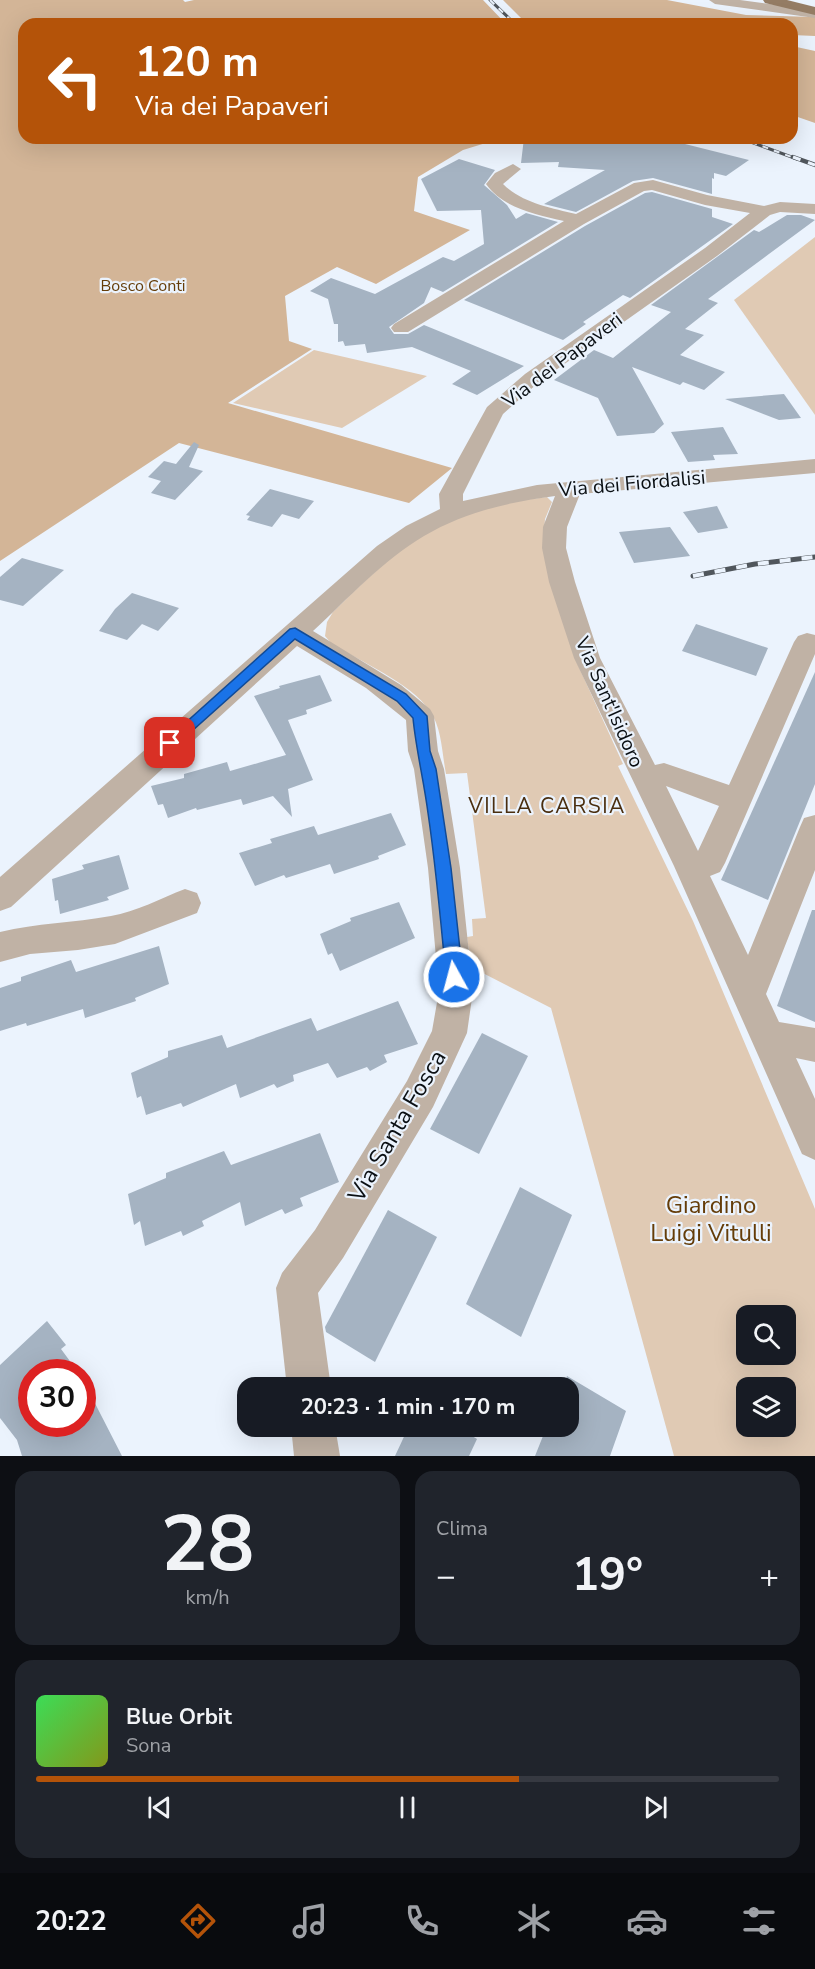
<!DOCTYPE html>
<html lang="it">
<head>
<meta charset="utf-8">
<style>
	body { margin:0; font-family:"Nunito Sans",sans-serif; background:#20242c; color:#f1f3f6; height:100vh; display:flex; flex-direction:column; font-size:22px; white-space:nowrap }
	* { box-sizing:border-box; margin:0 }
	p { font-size:20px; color:#9ea1a6 }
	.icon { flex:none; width:33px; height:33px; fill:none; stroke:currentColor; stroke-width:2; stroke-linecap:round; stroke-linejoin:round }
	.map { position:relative; height:1456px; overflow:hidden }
	.sheet { display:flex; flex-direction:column; gap:15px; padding:15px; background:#0d0f14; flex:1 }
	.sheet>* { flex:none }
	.top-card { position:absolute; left:18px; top:18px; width:780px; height:126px; border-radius:18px; box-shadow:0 6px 24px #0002; background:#b45309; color:#fff; overflow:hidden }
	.fabs { position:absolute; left:736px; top:1305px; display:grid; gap:12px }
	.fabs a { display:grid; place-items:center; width:60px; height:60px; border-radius:12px; background:#171b24; box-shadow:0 6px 24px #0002; font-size:30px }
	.speed { position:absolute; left:18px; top:1359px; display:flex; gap:12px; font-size:30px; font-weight:700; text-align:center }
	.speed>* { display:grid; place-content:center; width:78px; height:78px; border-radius:50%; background:#171b24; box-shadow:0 6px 24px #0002; line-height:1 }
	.speed .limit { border:9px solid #d22; background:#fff; color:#111 }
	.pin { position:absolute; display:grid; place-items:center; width:51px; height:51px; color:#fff; margin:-26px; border-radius:12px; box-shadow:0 3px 9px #0006 }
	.me { position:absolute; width:66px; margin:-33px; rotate:353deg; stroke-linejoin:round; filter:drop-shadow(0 0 4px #0008) }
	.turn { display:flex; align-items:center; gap:21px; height:126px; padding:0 18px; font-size:27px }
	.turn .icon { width:78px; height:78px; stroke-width:2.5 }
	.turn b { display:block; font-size:42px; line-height:51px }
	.big { font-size:45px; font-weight:700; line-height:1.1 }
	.sheet .tile { flex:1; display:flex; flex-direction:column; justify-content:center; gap:9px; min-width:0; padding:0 21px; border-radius:18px; background:#20242c }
	.sheet .dial { align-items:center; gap:0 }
	.dial b { font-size:78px; line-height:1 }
	.song { display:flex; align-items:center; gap:18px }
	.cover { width:72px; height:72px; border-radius:9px; background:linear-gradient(135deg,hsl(130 70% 55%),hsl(70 70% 35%)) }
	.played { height:6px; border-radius:3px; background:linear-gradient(90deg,#b45309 65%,#363941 65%) }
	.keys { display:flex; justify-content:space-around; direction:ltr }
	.heat { display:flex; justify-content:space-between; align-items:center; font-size:33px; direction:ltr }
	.sheet .tiles { flex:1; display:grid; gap:15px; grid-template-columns:1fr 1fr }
	.tile:last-child { grid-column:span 2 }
	.trip { position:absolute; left:237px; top:1377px; width:342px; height:60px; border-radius:18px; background:#171b24; box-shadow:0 6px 24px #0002; font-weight:700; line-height:60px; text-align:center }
	.dock { display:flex; height:96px; justify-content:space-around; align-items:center; background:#090b0e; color:#9ea1a6 }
	.dock .icon { width:42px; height:42px }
	.dock .on { color:#b45309 }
	.dock b { font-size:27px; color:#f1f3f6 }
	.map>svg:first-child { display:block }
</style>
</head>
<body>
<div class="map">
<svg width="815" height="1456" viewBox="0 0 815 1456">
	<rect width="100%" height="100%" fill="#ebf3fd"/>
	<g fill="#e0cab4" fill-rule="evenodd">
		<polygon points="815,237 815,415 734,300"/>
		<polygon points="314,350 427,376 342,428 233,403"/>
		<path d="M547,497L552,502L545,519L543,548L577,663L623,764L618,766L693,921L815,1209V1456H674L551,1008L471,967L467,937L473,936L472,919L486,918L467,773L446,774C442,754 442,728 430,711C410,682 360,662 331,643L325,636L327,622L333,612C360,586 388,557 420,536C457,511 503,502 547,497ZM747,1316H786V1354H747ZM747,1388H786V1426H747Z"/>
	</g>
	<g fill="#d3b597">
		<polygon points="0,0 183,0 185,2 194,0 483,0 506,24 24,24 24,138 502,138 463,150 418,177 414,211 470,230 376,284 337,267 285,296 289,341 312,349 228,403 452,468 409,503 179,443 0,561"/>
		<polygon points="503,0 667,0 746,15 815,17 815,36 792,35 792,24 527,24"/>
		<polygon points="792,46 815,51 815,123 792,115"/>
	</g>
	<g fill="#a5b3c2">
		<polygon points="524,138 661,138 749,160 726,176 714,173 714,179 712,178 712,194 653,178 633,181 576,212 544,204 605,170 558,167 559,162 521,163"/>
		<polygon points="459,159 495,170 484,185 507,205 516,219 526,213 558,222 443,292 431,287 424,303 389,327 394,334 408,334 424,325 524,366 477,395 452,384 471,371 412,347 367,353 365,344 345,346 343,341 338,342 338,324 334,324 328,299 310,291 331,278 375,294 443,257 454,261 484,244 481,210 437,211 421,179"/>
		<polygon points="652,192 712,209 712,217 733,224 630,298 623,295 583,322 586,324 563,340 464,300 585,226 645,193"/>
		<polygon points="787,215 801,215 815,220 708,299 718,303 685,329 704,335 680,355 725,372 704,390 683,382 680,385 632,367 664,424 654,433 617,436 598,398 554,380 594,350 613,358 671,312 651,305 754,230 759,232"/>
		<polygon points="784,394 801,418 779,420 725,399"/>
		<polygon points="723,427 738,454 713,455 715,460 688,462 671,432"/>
		<polygon points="194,442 199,445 189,467 203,471 175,500 151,493 161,481 148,477 164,461 176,464"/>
		<polygon points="270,489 314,501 299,519 282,514 272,527 247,520 250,516 246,515"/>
		<polygon points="717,506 728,528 698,533 683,512"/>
		<polygon points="670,527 690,556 634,563 619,532"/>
		<polygon points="22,558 64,570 23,606 0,600 0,577"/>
		<polygon points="132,593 179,608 158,631 142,624 127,640 99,631 115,609"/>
		<polygon points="696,624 768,648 756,676 682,651"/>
		<polygon points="815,672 815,784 768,900 721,880"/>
		<polygon points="320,675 332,701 306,710 307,714 288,720 313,780 288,789 292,817 273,796 243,805 241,799 197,810 196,808 168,818 163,804 158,805 151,786 184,778 184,774 227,762 230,771 286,755 254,696 280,688 279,686"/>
		<polygon points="391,813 406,845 378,856 379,859 334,874 330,864 286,878 284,875 255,886 239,853 272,843 270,839 314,826 318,835"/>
		<polygon points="119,855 129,889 107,897 109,900 60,914 58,900 55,901 52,879 84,869 82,865"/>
		<polygon points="399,902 415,938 340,971 332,953 328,955 320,934 351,921 350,918"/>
		<polygon points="812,910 815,910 815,1022 777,1006"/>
		<polygon points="159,946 169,984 135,998 136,1001 85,1018 83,1009 27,1026 26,1023 0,1031 0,988 21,981 21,977 71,960 76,972"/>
		<polygon points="398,1001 418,1044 384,1055 387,1062 370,1071 367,1067 337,1078 328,1063 293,1075 294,1081 277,1088 274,1084 240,1098 236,1084 183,1107 181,1103 146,1115 141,1096 137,1098 131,1073 168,1057 168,1051 222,1035 227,1048 311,1018 317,1031"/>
		<polygon points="482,1033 528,1056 479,1154 430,1129"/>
		<polygon points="320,1133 339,1182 300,1198 303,1206 285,1214 282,1209 245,1226 240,1202 202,1221 204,1226 183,1236 181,1231 145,1246 140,1221 134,1225 128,1194 166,1178 166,1173 224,1151 231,1165"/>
		<polygon points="520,1187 572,1215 521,1337 466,1304"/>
		<polygon points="388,1210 437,1237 375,1362 326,1332 325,1327"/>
		<polygon points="47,1321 66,1345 61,1349 78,1372 32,1372 32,1424 82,1424 82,1378 122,1456 22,1456 17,1440 0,1418 0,1365"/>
		<polygon points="567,1376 626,1411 610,1456 535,1456 547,1426 568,1426 568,1388 563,1388"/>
		<polygon points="409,1426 456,1426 477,1439 469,1456 395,1456"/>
	</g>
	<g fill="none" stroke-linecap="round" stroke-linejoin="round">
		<g fill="#c0b2a5" fill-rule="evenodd">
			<polygon points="709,0 740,0 815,10 815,18 715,4"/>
			<path d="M513,164L521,169L503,184C522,203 551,208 576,214L634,183L653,180L707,195L764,206L780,202L815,204V214L780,212L770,215L717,256L539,382L503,414L463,494V501L537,485L815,459V473L580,494L567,527L566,548L575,582L600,658L655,765L664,763L729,785L794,642L798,636L807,633L815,635V654L725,863L720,872L710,876L748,955L800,827L804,818L815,815V870L766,994L779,1022L815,1028V1062L796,1058L815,1099V1160L802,1154L674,866L574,658L549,582L542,548L543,527L555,496C509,502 465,512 424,536C383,560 348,599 313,631L401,685L430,709L434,716L438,751L444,769L460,868L473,991L467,1033L433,1107L343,1258L318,1293L331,1388H287L276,1288L282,1273L315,1230L407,1081L432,1031L439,991L428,868L414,769L408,751L406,720L366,688L297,646L11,907L0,911V877L377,546L406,526L440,509L439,494L487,407L525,374L705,248L750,213L705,205L652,190L644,191L584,224L408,332H394L391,328L394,324L564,221C536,214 504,209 486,184L495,173ZM666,786L719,806L698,851Z"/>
			<path d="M185,889L197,893L201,903L197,913L115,944L78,950L30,954L0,962V932C37,923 73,923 111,916C136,912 161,898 185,889Z"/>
			<polygon points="291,1426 335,1426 340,1456 294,1456"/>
		</g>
		<polygon fill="#947c64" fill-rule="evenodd" points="763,0 787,0 815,7 815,15 765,3"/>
		<g stroke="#50565c" stroke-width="3">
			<g id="rail-far2">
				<polyline points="490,0 515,24"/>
				<polyline points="740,138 797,159"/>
			</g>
		</g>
		<g stroke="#50565c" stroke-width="4.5">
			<polyline id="rail-far1" points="793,157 815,165"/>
		</g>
		<g stroke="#50565c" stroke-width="5">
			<polyline id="rail" points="693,576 755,564 815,557"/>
		</g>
		<use href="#rail-far2" stroke="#ebf3fd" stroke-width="2" stroke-dasharray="6" stroke-linecap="butt"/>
		<use href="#rail-far1" stroke="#ebf3fd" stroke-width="3" stroke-dasharray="8" stroke-linecap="butt"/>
		<use href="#rail" stroke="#ebf3fd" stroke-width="4" stroke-dasharray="11" stroke-linecap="butt"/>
	</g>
	<path fill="#1a73e8" stroke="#114b97" stroke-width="1.5" d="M295,628L406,694L427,716L430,751L436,769L451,868L463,977L460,982L454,985L449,982L446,977C441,922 436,867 428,813C424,781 416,750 413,718L397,701L295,639L174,747L170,748L163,743L290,629Z"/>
	<g text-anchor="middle" stroke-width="4.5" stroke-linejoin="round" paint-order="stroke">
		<g font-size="16" fill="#653d09" stroke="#ebf3fd">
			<text x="143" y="291">Bosco Conti</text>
		</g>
		<g font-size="20" fill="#0a0f13" stroke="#ebf3fd">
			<text transform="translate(562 360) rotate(-37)" y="7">Via dei Papaveri</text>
			<text transform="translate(632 483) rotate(-5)" y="7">Via dei Fiordalisi</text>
			<text transform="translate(610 702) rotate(66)" y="7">Via Sant'Isidoro</text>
		</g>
		<g font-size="21" letter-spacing="1.5" fill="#4a2e0f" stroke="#ebf3fd">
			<text x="547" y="813">VILLA CARSIA</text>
		</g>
		<g font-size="24" fill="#0a0f13" stroke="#ebf3fd">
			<text transform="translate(397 1126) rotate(-60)" y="8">Via Santa Fosca</text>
		</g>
		<g font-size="24" fill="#653d09" stroke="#ebf3fd">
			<text x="711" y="1213">Giardino<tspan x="711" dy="28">Luigi Vitulli</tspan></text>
		</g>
	</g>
</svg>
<div class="fabs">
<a><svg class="icon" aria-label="search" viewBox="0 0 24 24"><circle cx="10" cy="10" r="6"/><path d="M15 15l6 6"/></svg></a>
<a><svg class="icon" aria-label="layers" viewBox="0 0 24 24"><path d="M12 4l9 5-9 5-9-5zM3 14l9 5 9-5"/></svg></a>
</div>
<div class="speed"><div class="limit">30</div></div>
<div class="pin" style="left:170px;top:743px;background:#d93025"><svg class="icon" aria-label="arrive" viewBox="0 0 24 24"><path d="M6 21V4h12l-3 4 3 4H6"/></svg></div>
<svg class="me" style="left:454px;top:977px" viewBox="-20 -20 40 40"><circle r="17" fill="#1a73e8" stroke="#fff" stroke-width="3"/><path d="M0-11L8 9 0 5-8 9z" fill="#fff"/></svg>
<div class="trip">20:23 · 1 min · 170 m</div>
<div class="top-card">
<div class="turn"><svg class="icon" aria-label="left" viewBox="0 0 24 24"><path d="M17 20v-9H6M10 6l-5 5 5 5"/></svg><div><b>120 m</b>Via dei Papaveri</div></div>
</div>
</div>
<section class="sheet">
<div class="tiles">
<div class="tile dial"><b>28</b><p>km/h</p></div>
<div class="tile"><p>Clima</p>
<div class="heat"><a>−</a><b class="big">19°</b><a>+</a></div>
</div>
<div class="tile">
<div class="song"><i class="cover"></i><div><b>Blue Orbit</b><p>Sona</p></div></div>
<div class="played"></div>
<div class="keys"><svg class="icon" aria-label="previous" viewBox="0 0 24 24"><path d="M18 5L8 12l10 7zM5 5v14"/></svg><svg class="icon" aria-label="pause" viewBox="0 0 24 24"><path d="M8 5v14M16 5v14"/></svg><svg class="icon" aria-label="next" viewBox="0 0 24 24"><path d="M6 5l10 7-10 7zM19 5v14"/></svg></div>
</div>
</div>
</section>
<nav class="dock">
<b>20:22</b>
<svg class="icon on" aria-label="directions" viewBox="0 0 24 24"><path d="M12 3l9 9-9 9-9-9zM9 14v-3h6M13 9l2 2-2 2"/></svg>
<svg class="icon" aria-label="music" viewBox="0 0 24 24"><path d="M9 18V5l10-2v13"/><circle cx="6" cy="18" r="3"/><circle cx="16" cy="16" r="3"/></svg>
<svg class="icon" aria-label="phone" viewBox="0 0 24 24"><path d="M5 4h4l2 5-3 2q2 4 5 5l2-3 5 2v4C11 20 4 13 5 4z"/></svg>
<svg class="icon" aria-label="climate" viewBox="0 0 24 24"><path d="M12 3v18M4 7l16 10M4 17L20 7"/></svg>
<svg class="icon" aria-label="car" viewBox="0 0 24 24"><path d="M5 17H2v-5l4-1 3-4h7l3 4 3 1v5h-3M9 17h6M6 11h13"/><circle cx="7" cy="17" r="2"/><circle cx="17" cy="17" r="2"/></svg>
<svg class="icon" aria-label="filters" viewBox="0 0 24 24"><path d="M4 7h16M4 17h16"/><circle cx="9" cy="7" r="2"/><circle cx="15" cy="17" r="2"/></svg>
</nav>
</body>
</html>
